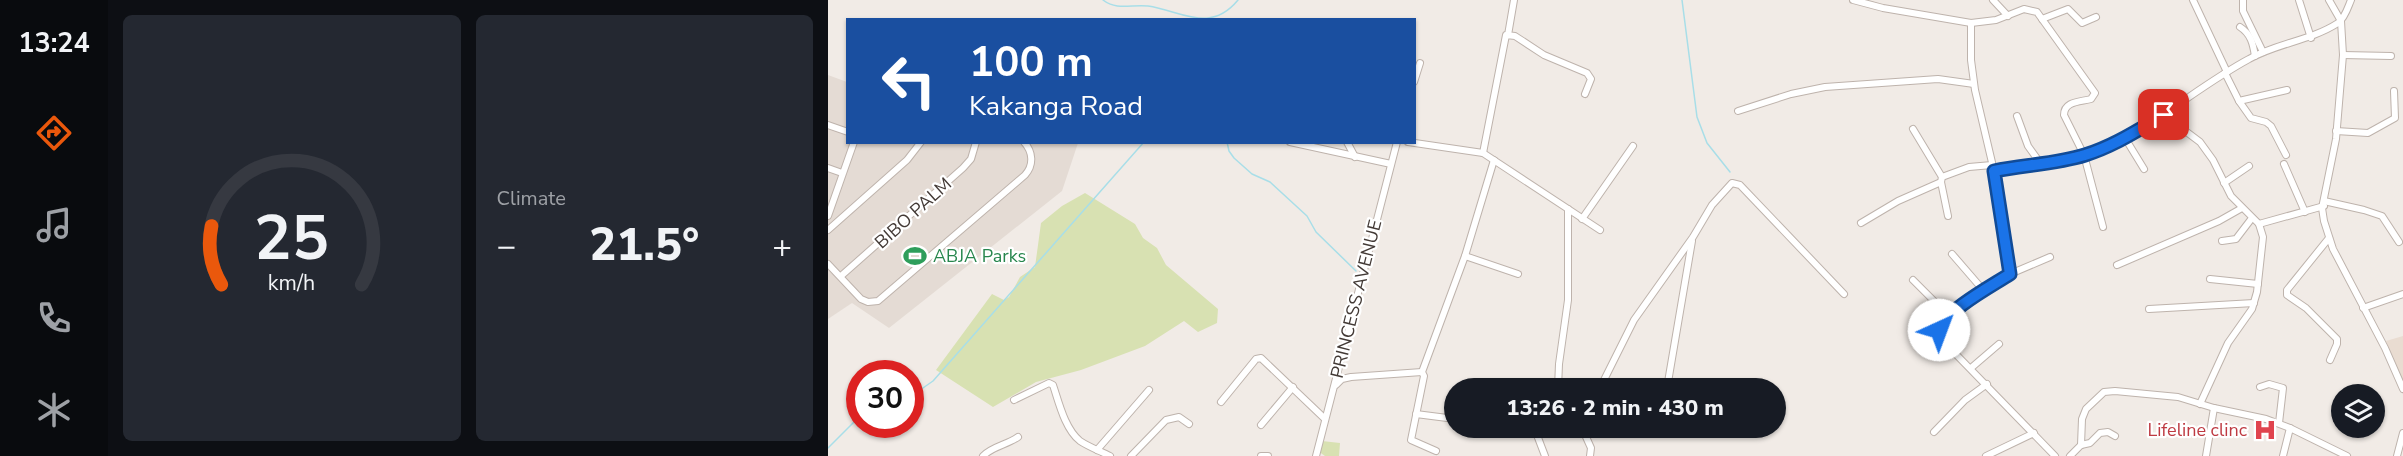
<!DOCTYPE html>
<html lang="en">
<head>
<meta charset="utf-8">
<style>
	body { margin:0; font-family:"Nunito Sans",sans-serif; background:#242831; color:#f1f3f6; height:100vh; display:flex; flex-direction:column; font-size:22px; white-space:nowrap }
	* { box-sizing:border-box; margin:0 }
	p { font-size:20px; color:#9ea1a6 }
	.icon { flex:none; width:33px; height:33px; fill:none; stroke:currentColor; stroke-width:2; stroke-linecap:round; stroke-linejoin:round }
	.map { position:relative; flex:1; overflow:hidden }
	.panel { display:flex; flex-direction:column; gap:15px; padding:15px; background:#0d0f14; width:720px }
	.panel>* { flex:none }
	.top-card { position:absolute; left:18px; top:18px; width:570px; height:126px; border-radius:0px; box-shadow:0 2px 4px #0004; background:#1a4fa0; color:#fff; overflow:hidden }
	.fabs { position:absolute; left:1503px; top:384px; display:grid; gap:12px }
	.fabs a { display:grid; place-items:center; width:54px; height:54px; border-radius:50%; background:#171b24; box-shadow:0 2px 4px #0004; font-size:30px }
	.speed { position:absolute; left:18px; top:360px; display:flex; gap:12px; font-size:30px; font-weight:700; text-align:center }
	.speed>* { display:grid; place-content:center; width:78px; height:78px; border-radius:50%; background:#171b24; box-shadow:0 2px 4px #0004; line-height:1 }
	.speed .limit { border:9px solid #d22; background:#fff; color:#111 }
	.pin { position:absolute; display:grid; place-items:center; width:51px; height:51px; color:#fff; margin:-26px; border-radius:12px; box-shadow:0 3px 9px #0006 }
	.me { position:absolute; width:66px; margin:-33px; rotate:43deg; stroke-linejoin:round; filter:drop-shadow(0 0 4px #0008) }
	.turn { display:flex; align-items:center; gap:21px; height:126px; padding:0 24px; font-size:27px }
	.turn .icon { width:78px; height:78px; stroke-width:2.5 }
	.turn b { display:block; font-size:42px; line-height:51px }
	.big { font-size:45px; font-weight:800; line-height:1.1 }
	.panel .tile { flex:1; display:flex; flex-direction:column; justify-content:center; gap:9px; min-width:0; padding:0 21px; border-radius:9px; background:#242831 }
	.panel .dial { align-items:center; gap:0 }
	.dial svg { height:156px; overflow:visible; fill:none; stroke:#363941; stroke-width:7; stroke-linecap:round; text-anchor:middle }
	.dial text { fill:#f1f3f6; stroke:none }
	.heat { display:flex; justify-content:space-between; align-items:center; font-size:33px; direction:ltr }
	.panel .tiles { flex:1; display:grid; gap:15px; grid-template-columns:repeat(2,1fr) }
	.trip { position:absolute; left:616px; top:378px; width:342px; height:60px; border-radius:30px; background:#171b24; box-shadow:0 2px 4px #0004; font-weight:800; line-height:60px; text-align:center }
	main { display:flex; flex:1; min-height:0 }
	.dock { display:flex; flex-direction:column; width:108px; justify-content:space-around; align-items:center; background:#090b0e; color:#9ea1a6 }
	.dock .icon { width:42px; height:42px }
	.dock .current { color:#ea580c }
	.dock b { font-size:27px; color:#f1f3f6 }
	.map>svg:first-child { display:block }
</style>
</head>
<body>
<main>
<nav class="dock">
<b>13:24</b>
<svg class="icon current" aria-label="directions" viewBox="0 0 24 24"><path d="M12 3l9 9-9 9-9-9zM9 14v-3h6M13 9l2 2-2 2"/></svg>
<svg class="icon" aria-label="music" viewBox="0 0 24 24"><path d="M9 18V5l10-2v13"/><circle cx="6" cy="18" r="3"/><circle cx="16" cy="16" r="3"/></svg>
<svg class="icon" aria-label="phone" viewBox="0 0 24 24"><path d="M5 4h4l2 5-3 2q2 4 5 5l2-3 5 2v4C11 20 4 13 5 4z"/></svg>
<svg class="icon" aria-label="climate" viewBox="0 0 24 24"><path d="M12 3v18M4 7l16 10M4 17L20 7"/></svg>
</nav>
<section class="panel">
<div class="tiles">
<div class="tile dial"><svg viewBox="0 0 100 80">
<path d="M14 69A42 42 0 1 1 86 69"/>
<path d="M14 69A42 42 0 0 1 9 39" stroke="#ea580c"/>
<text x="50" y="56" font-size="32" font-weight="700">25</text>
<text x="50" y="72" font-size="11">km/h</text>
</svg></div>
<div class="tile"><p>Climate</p>
<div class="heat"><a>−</a><b class="big">21.5°</b><a>+</a></div>
</div>
</div>
</section>
<div class="map">
<svg width="1575" height="456" viewBox="0 0 1575 456">
	<rect width="100%" height="100%" fill="#f1ebe6"/>
	<polygon fill="#e4dbd4" points="0,75 19,82 20,142 250,143 234,191 61,328 24,303 0,319"/>
	<polygon fill="#e9dcd1" points="1575,336 1575,383 1558,341"/>
	<g fill="#d8e1b2">
		<polygon points="257,193 307,224 315,238 329,248 338,265 390,309 389,323 370,332 356,321 317,346 253,370 208,382 165,407 108,370 164,294 176,300 181,297 192,277 207,267 213,223 234,206"/>
		<polygon points="494,441 512,443 511,456 497,456 490,451"/>
	</g>
	<g fill="none" stroke-linecap="round" stroke-linejoin="round">
		<g stroke="#a8dee8" stroke-width="1.5">
			<path d="M275,0C289,11 304,4 320,6C354,11 382,34 410,0"/>
			<polyline points="854,0 869,117 879,143 902,172"/>
			<polyline points="399,142 401,151 406,158 424,174 442,182 479,216 488,232 528,271"/>
			<polyline points="82,397 105,381 316,142"/>
			<polyline points="0,448 27,421 32,419"/>
		</g>
		<g stroke="#beb3ac" stroke-width="8">
			<g id="minor">
				<path d="M1025,0L1055,8L1143,23L1168,20L1196,9L1209,12L1267,93L1263,99C1252,102 1236,101 1236,115L1256,155L1275,227"/>
				<polyline points="1165,0 1180,16"/>
				<polyline points="1365,0 1399,72"/>
				<polyline points="1415,0 1415,11 1435,52"/>
				<polyline points="1471,0 1483,38"/>
				<polyline points="1501,0 1513,21 1515,55 1508,139 1494,208 1496,221 1505,249 1557,348 1575,389"/>
				<polyline points="1214,19 1240,9 1254,23 1268,17"/>
				<path d="M1143,23V60L1147,90L1166,171L1182,274L1120,319C1112,326 1109,331 1115,341L1227,456"/>
				<path d="M1412,27C1423,34 1425,44 1427,56"/>
				<polyline points="680,35 686,0"/>
				<polyline points="1515,55 1563,56"/>
				<polyline points="1397,73 1411,101 1459,90"/>
				<polyline points="586,82 592,63"/>
				<polyline points="1411,101 1423,118 1438,122 1443,126 1458,155"/>
				<polyline points="910,111 963,94 997,87 1110,79 1146,84"/>
				<polyline points="1336,115 1372,142 1385,160 1403,196 1431,224 1435,237 1429,292 1424,309 1400,343 1372,404"/>
				<polyline points="1189,116 1200,146 1213,164"/>
				<polyline points="0,125 20,132"/>
				<polyline points="1085,129 1114,177"/>
				<polyline points="1508,131 1540,133 1567,118 1566,91"/>
				<polyline points="1297,138 1316,169"/>
				<polyline points="462,142 563,164"/>
				<polyline points="519,142 527,157"/>
				<polyline points="580,142 655,153 772,230"/>
				<polyline points="655,153 678,35 687,36 716,55 759,73 763,79 757,94"/>
				<polyline points="1456,164 1477,212"/>
				<polyline points="0,168 14,173"/>
				<path d="M1166,171C1198,165 1233,164 1264,152C1322,131 1367,88 1421,59C1449,43 1482,41 1510,23C1517,18 1520,7 1523,0"/>
				<polyline points="1113,182 1120,216"/>
				<polyline points="1396,183 1421,166"/>
				<polyline points="1496,201 1536,210 1554,216 1571,242"/>
				<polyline points="0,216 26,142"/>
				<polyline points="754,219 805,146"/>
				<polyline points="1033,223 1070,201 1113,182 1114,177 1141,167 1164,165"/>
				<polyline points="1431,224 1496,206"/>
				<polyline points="0,230 79,160 93,142"/>
				<polyline points="1501,238 1459,290 1459,295 1478,308 1509,339 1509,344 1502,360"/>
				<polyline points="1394,241 1408,239 1424,218"/>
				<polyline points="1124,254 1156,291"/>
				<polyline points="637,256 690,274"/>
				<path d="M0,264L33,299L40,302L50,301L197,175C206,165 205,152 196,142"/>
				<polyline points="1289,265 1391,221 1414,208"/>
				<polyline points="1182,274 1222,257"/>
				<polyline points="13,276 135,168 143,159 148,142"/>
				<polyline points="1382,279 1430,284"/>
				<polyline points="1085,280 1122,317"/>
				<polyline points="1535,308 1575,294"/>
				<polyline points="1321,309 1426,303"/>
				<polyline points="1143,368 1171,344"/>
				<polyline points="508,385 514,379 523,377 594,372"/>
				<polyline points="1432,387 1441,384 1455,388 1451,423"/>
				<polyline points="730,388 731,364 740,300 740,209"/>
				<polyline points="772,388 806,320 865,237 884,205 904,183 912,185 1016,294"/>
				<polyline points="839,388 864,241"/>
				<path d="M186,400L221,383L225,385C231,403 237,429 252,441C261,447 272,451 282,456"/>
				<polyline points="393,402 428,359 433,358 496,418"/>
				<polyline points="588,414 627,419"/>
				<polyline points="433,425 465,387"/>
				<polyline points="710,428 709,435 717,456"/>
				<polyline points="754,428 763,448 762,456"/>
				<polyline points="1106,432 1137,400 1159,384"/>
				<polyline points="1253,445 1254,419 1258,409 1276,392 1287,391 1350,397 1386,408 1438,419 1462,428 1519,456"/>
				<polyline points="269,450 321,390"/>
				<polyline points="608,451 583,440 596,376 594,372 637,256 666,160"/>
				<path d="M155,456C165,446 179,445 190,437"/>
				<polyline points="303,456 338,420 351,417 361,424"/>
				<polyline points="433,456 440,456"/>
				<polyline points="488,456 569,142"/>
				<polyline points="1158,456 1206,433"/>
				<polyline points="1242,456 1253,445 1262,443 1272,433 1280,432 1287,436"/>
				<polyline points="1378,456 1386,408"/>
				<polyline points="1455,456 1462,428"/>
				<polyline points="1569,456 1575,433"/>
			</g>
		</g>
		<use href="#minor" stroke="#fff" stroke-width="6"/>
	</g>
	<g fill="none" stroke-linecap="round" stroke-linejoin="round">
		<g stroke="#114b97" stroke-width="15">
			<path id="route" d="M1111,330C1120,309 1162,287 1182,274L1166,171C1196,165 1228,164 1257,155C1286,146 1310,130 1336,115"/>
		</g>
		<use href="#route" stroke="#1a73e8" stroke-width="10"/>
	</g>
	<defs>
		<g id="stadium-bare" transform="scale(1.8)"><path d="M0-5a6.5 5 0 1 0 0 10a6.5 5 0 1 0 0-10ZM-3.5-1.8h7v3.6h-7Z" fill="#2e9e5b" stroke="#fff" stroke-width="2.5" paint-order="stroke"/></g>
		<g id="hospital-bare" transform="scale(1.8)"><path d="M-5-5h3v3.5h4V-5h3V5h-3V1.5h-4V5h-3Z" fill="#e0444e" stroke="#fff" stroke-width="2.5" paint-order="stroke"/></g>
	</defs>
	<g fill-rule="evenodd">
		<use href="#stadium-bare" x="87" y="256"/>
		<use href="#hospital-bare" x="1437" y="430"/>
	</g>
	<g text-anchor="middle" stroke-width="4.5" stroke-linejoin="round" paint-order="stroke">
		<g font-size="18" fill="#433a36" stroke="#fff">
			<text transform="translate(85 213) rotate(-42)" y="6">BIBO PALM</text>
			<text transform="translate(528 299) rotate(-76)" y="6">PRINCESS AVENUE</text>
		</g>
		<g font-size="18" fill="#27864d" stroke="#fff" text-anchor="start">
			<text x="105" y="262">ABJA Parks</text>
		</g>
		<g font-size="18" fill="#be3a42" stroke="#fff" text-anchor="end">
			<text x="1419" y="436">Lifeline clinc</text>
		</g>
	</g>
</svg>
<div class="fabs">
<a><svg class="icon" aria-label="layers" viewBox="0 0 24 24"><path d="M12 4l9 5-9 5-9-5zM3 14l9 5 9-5"/></svg></a>
</div>
<div class="speed"><div class="limit">30</div></div>
<div class="pin" style="left:1336px;top:115px;background:#d93025"><svg class="icon" aria-label="arrive" viewBox="0 0 24 24"><path d="M6 21V4h12l-3 4 3 4H6"/></svg></div>
<svg class="me" style="left:1111px;top:330px" viewBox="-20 -20 40 40"><circle r="19" fill="#fff"/><path d="M0-13L10 11 0 6-10 11z" fill="#1a73e8"/></svg>
<div class="trip">13:26 · 2 min · 430 m</div>
<div class="top-card">
<div class="turn"><svg class="icon" aria-label="left" viewBox="0 0 24 24"><path d="M17 20v-9H6M10 6l-5 5 5 5"/></svg><div><b>100 m</b>Kakanga Road</div></div>
</div>
</div>
</main>
</body>
</html>
